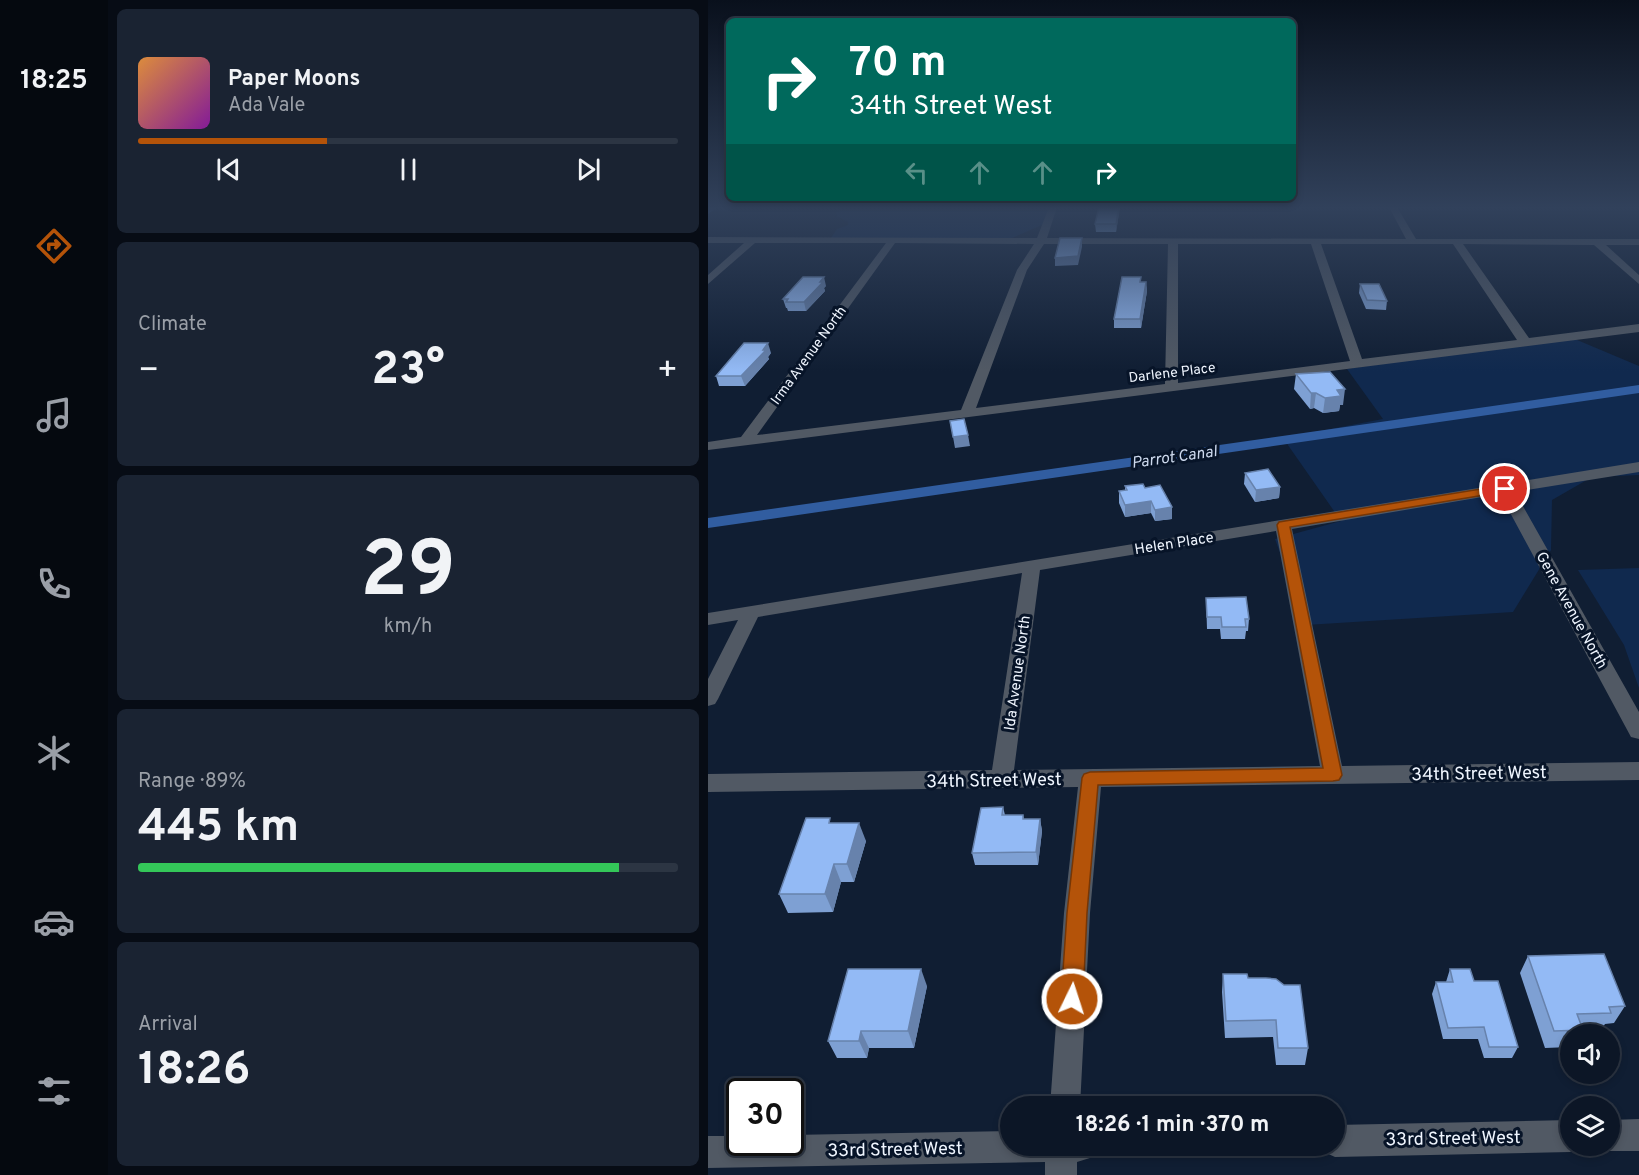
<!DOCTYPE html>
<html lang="en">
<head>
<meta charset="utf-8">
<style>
	body { margin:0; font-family:Overpass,sans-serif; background:#1a2332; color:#f1f3f6; height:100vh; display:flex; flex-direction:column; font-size:22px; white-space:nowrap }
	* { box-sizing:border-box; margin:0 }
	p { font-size:20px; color:#9a9fa7 }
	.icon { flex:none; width:33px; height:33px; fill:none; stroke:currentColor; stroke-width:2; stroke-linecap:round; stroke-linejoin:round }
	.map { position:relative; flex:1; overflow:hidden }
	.sheet { display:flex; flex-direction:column; gap:9px; padding:9px; background:#070c15; width:600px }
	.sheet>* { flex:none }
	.banner { position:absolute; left:18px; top:18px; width:570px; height:183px; border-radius:9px; box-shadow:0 3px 9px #0003,0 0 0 2px #2c3543; background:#00695c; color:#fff; overflow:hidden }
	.buttons { position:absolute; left:852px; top:1024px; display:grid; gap:12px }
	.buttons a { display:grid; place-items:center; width:60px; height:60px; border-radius:50%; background:#0c1626; box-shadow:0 3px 9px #0003,0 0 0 2px #2c3543; font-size:30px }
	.speed { position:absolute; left:18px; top:1078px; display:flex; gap:12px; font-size:30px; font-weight:700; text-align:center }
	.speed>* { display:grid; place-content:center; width:78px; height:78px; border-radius:50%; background:#0c1626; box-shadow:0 3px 9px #0003,0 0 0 2px #2c3543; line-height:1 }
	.speed .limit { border:3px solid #111; border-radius:9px; background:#fff; color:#111 }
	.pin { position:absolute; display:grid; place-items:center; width:51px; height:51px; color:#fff; margin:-26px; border:3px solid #fff; border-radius:50%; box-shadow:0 2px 6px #0007 }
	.me { position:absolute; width:66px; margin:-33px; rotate:4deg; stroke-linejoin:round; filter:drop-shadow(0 0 4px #0008) }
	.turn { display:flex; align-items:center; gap:21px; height:126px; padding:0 24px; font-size:27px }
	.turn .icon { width:78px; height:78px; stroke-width:2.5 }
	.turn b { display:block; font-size:42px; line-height:51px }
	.lanes { display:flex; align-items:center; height:57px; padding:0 24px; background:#0003; justify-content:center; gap:30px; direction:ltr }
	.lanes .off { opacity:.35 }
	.big { font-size:45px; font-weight:700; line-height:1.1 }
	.sheet .tile { flex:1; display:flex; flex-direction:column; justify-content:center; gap:9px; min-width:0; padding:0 21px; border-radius:9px; background:#1a2332 }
	.sheet .dial { align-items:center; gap:0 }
	.dial b { font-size:78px; line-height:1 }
	.song { display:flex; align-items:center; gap:18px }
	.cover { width:72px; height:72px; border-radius:9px; background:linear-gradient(135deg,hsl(30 70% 55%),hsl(290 70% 35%)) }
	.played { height:6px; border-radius:3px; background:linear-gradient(90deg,#b45309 35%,#2c3543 35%) }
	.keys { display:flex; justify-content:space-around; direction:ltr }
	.heat { display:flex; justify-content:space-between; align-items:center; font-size:33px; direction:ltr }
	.charge { height:9px; border-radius:4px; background:linear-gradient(90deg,#34c759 89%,#2c3543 0) }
	.trip { position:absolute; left:292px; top:1096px; width:345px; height:60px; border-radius:30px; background:#0c1626; box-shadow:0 3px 9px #0003,0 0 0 2px #2c3543; font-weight:700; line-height:60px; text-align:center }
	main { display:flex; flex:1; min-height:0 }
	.dock { display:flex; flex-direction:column; width:108px; justify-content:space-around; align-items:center; background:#05090f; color:#9a9fa7 }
	.dock .icon { width:42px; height:42px }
	.dock .active { color:#b45309 }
	.dock b { font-size:27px; color:#f1f3f6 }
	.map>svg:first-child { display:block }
</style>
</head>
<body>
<main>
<nav class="dock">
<b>18:25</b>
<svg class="icon active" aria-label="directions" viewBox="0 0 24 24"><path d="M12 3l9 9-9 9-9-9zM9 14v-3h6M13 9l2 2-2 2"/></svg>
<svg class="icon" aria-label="music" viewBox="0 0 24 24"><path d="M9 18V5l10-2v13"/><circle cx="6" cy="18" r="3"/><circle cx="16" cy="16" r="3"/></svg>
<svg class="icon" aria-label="phone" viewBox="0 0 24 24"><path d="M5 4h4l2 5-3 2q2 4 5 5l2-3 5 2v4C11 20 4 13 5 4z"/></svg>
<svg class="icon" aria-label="climate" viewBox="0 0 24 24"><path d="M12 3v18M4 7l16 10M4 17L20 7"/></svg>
<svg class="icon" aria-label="car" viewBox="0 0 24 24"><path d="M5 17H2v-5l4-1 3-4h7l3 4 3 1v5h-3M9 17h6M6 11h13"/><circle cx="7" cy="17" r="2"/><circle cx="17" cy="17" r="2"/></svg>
<svg class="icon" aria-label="filters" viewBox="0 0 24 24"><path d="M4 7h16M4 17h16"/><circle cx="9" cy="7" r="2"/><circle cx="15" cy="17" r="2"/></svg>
</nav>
<section class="sheet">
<div class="tile">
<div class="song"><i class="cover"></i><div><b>Paper Moons</b><p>Ada Vale</p></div></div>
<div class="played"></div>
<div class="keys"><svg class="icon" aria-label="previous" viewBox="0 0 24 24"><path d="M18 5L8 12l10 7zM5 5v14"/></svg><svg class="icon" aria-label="pause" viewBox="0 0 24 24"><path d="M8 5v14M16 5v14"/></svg><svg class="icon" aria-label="next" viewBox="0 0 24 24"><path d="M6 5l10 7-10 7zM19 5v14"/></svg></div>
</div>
<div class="tile"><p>Climate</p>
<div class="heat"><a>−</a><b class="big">23°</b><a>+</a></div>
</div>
<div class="tile dial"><b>29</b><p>km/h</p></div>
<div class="tile"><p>Range · 89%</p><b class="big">445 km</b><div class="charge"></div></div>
<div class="tile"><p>Arrival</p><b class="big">18:26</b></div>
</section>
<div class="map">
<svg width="931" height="1175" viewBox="0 0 931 1175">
	<rect width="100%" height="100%" fill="#101e33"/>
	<g fill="#10294e">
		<polygon points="139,207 340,207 341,218 334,225 297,241 123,238 129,229 140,225 140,222 129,216 128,213"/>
		<polygon points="862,337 931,366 931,475 884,477 844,500 843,550 805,612 598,625 567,539 633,521 575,438 675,419 639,369"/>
		<polygon points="931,568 931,688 916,645 870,570"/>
	</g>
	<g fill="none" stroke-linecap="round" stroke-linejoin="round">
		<g fill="#315da0" fill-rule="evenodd">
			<polygon points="0,207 10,207 0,214"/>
			<polygon points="931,385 931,393 0,528 0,518"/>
		</g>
		<g fill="#515964" fill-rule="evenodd">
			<path d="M341,207H349L339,238L698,239L681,207H689L708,239H931V245H898L931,275V284L886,245L755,244L821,338L931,324V332L0,450V442L33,437L178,243H47L0,284V275L36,243H0V237L329,238ZM187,243L326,244L309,270L253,410L49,435ZM336,244H460L457,384L268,408L319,270ZM470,244H603L642,361L470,383ZM613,244H745L809,340L654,359Z"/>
			<path d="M931,462V472L807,492L931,712V739L923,737L792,494L584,529L634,766L931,762V780L393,787L382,913L372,1107H342L356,913L370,787L0,792V774L284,770L314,573L50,617L10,699L7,704L0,706V679L30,620L0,625V613ZM568,531L612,766L306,770L332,570Z"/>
			<polygon points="931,1119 931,1151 902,1151 891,1146 902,1146 902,1120"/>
			<polygon points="862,1120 862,1146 874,1146 862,1152 627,1157 616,1152 613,1146 627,1146 627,1125"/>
			<polygon points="303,1131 303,1146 390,1146 385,1157 369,1162 369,1175 337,1175 337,1162 0,1168 0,1136 32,1136 32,1143 82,1143 82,1135"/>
		</g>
	</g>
	<g fill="#7ea0d3">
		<polygon points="412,207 408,232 388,232 387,224"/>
		<polygon points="433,282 438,282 439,291 433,328 406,328 406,319"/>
		<polygon points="652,284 679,301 678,310 658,309 651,293"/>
		<polygon points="118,286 116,288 117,291 98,311 80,311 79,308 78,308 75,299"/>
		<polygon points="63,353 60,357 61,359 37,386 11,386 8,376"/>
		<polygon points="588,374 635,405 632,405 631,411 615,413 606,408 602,409 586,389"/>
		<polygon points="537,473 572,487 571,498 547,502 536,484"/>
		<polygon points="417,486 437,488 464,507 464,519 447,521 443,513 417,517 411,503 411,491 417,490"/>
		<polygon points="498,598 541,619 540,631 538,631 537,639 513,639 512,629 499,629"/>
		<polygon points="295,807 297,815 315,815 316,819 332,819 334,831 330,865 267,865 264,853"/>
		<polygon points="124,823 158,841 146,882 133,882 125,912 80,913 71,894"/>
		<polygon points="820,956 917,1006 906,1023 897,1024 893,1030 874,1031 872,1035 862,1035 862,1047 837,1048 812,973"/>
		<polygon points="742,969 766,981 810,1047 804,1058 776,1058 770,1039 735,1039 724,994 728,982 738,982"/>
		<polygon points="515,974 540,978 600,1048 597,1065 568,1065 565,1037 517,1038 514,992"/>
		<polygon points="219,986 206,1048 161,1048 159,1058 129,1058 120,1041"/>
	</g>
	<g fill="#6782ac">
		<polygon points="411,207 412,207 408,232 408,224"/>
		<polygon points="374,238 374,247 370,265 347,266 347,258"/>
		<polygon points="116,277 118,286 116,288 117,291 98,311 96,302"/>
		<polygon points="438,282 439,291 433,328 432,319"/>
		<polygon points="60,343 63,353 60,357 61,359 37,386 33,376"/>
		<polygon points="637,389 635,405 632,405 631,411 615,413 617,398 629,390"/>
		<polygon points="603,393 608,393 606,408 602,409"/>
		<polygon points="260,435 262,446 247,448 245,437"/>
		<polygon points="572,487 571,498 547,502 548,490"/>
		<polygon points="443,501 443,513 417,517 417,505"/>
		<polygon points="464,507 464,519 447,521 447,510"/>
		<polygon points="332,819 334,831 330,865 328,852"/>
		<polygon points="151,823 158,841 146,882 139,864"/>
		<polygon points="126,864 133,882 125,912 117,894"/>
		<polygon points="213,969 219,986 206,1048 200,1031"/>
		<polygon points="153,1031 161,1048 159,1058 151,1041"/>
	</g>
	<g fill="#93baf5" stroke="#6782ac" stroke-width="1.5">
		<polygon points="391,207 411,207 408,224 387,224"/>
		<polygon points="352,238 374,238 370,256 347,258"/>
		<polygon points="95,277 116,277 112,282 115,282 96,302 78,302 80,299 75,299"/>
		<polygon points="414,277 433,277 432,282 438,282 432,319 406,319"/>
		<polygon points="652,284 671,284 679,301 659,300"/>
		<polygon points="36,343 60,343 55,350 58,350 33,376 8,376"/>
		<polygon points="622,372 637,389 629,390 633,396 617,398 608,393 603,393 588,374"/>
		<polygon points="256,419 260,435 245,437 242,421"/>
		<polygon points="560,469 572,487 548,490 537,473"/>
		<polygon points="435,484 437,488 452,485 464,507 447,510 443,501 417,505 411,491 419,490 417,486"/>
		<polygon points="538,597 541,619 537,619 538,627 514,627 513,617 499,617 498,598"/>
		<polygon points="295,807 294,815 315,815 315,819 332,819 328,852 264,853 273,808"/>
		<polygon points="98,818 122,818 121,823 151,823 139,864 126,864 117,894 71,894"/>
		<polygon points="896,954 917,1006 901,1007 903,1013 869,1014 875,1030 846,1031 820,956"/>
		<polygon points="140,969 213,969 200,1031 153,1031 151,1041 120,1041"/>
		<polygon points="742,969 762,969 766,981 790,981 810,1047 781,1047 776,1027 740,1028 728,982 745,982"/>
		<polygon points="515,974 539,974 540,978 558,978 568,979 576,985 592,985 600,1048 570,1048 568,1020 518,1021"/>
	</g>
	<linearGradient id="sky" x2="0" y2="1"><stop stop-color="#09101c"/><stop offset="0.56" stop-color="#31415b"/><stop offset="1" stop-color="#31415b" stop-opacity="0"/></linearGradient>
	<rect width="931" height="371" fill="url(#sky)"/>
	<polygon fill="#b45309" stroke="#753606" stroke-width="1.5" points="797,485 803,489 801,491 582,527 634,775 631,780 625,781 390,785 379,913 375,999 371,1006 364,1009 356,1006 353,999 359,913 374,778 376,774 382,772 615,768 569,525 571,522"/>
	<g text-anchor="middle" stroke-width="6" stroke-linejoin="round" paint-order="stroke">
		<g font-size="14" fill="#eff5fe" stroke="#071428">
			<text transform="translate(100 355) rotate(-54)" y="5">Irma Avenue North</text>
			<text transform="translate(464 372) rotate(-7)" y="5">Darlene Place</text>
		</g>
		<g font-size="15" fill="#eff5fe" stroke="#071428">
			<text transform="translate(466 543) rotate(-9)" y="5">Helen Place</text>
			<text transform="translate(864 610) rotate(61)" y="5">Gene Avenue North</text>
			<text transform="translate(309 673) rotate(-82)" y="5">Ida Avenue North</text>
		</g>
		<g font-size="16" font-style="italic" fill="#cdd9ed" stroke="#071428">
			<text transform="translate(466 456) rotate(-8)" y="6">Parrot Canal</text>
		</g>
		<g font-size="18" fill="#eff5fe" stroke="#071428">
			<text transform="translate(771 773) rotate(-1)" y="6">34th Street West</text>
			<text transform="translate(286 780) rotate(-1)" y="6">34th Street West</text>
			<text transform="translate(745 1138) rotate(-1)" y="6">33rd Street West</text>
			<text transform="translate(187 1149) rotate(-1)" y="6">33rd Street West</text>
		</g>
	</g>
</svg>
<div class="buttons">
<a><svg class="icon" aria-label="sound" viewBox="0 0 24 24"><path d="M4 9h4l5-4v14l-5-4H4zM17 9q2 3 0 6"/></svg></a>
<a><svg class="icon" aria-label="layers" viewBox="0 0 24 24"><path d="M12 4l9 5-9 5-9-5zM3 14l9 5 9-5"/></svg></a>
</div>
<div class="speed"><div class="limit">30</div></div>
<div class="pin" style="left:797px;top:489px;background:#d93025"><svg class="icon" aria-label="arrive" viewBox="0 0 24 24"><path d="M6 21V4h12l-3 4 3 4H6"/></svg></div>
<svg class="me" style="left:364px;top:999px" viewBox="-20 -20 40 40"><circle r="17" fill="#b45309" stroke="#fff" stroke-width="3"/><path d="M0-11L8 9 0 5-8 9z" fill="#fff"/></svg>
<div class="trip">18:26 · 1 min · 370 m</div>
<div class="banner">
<div class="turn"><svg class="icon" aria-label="right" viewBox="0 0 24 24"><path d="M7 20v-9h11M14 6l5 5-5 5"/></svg><div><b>70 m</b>34th Street West</div></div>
<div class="lanes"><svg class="icon off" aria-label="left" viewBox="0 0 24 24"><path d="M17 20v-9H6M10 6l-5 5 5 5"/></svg><svg class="icon off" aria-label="ahead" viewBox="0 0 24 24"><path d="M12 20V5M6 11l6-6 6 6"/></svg><svg class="icon off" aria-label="ahead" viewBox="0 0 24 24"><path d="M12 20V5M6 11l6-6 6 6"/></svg><svg class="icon" aria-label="right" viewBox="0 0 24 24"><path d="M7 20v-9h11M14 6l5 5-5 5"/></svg></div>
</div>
</div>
</main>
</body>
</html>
